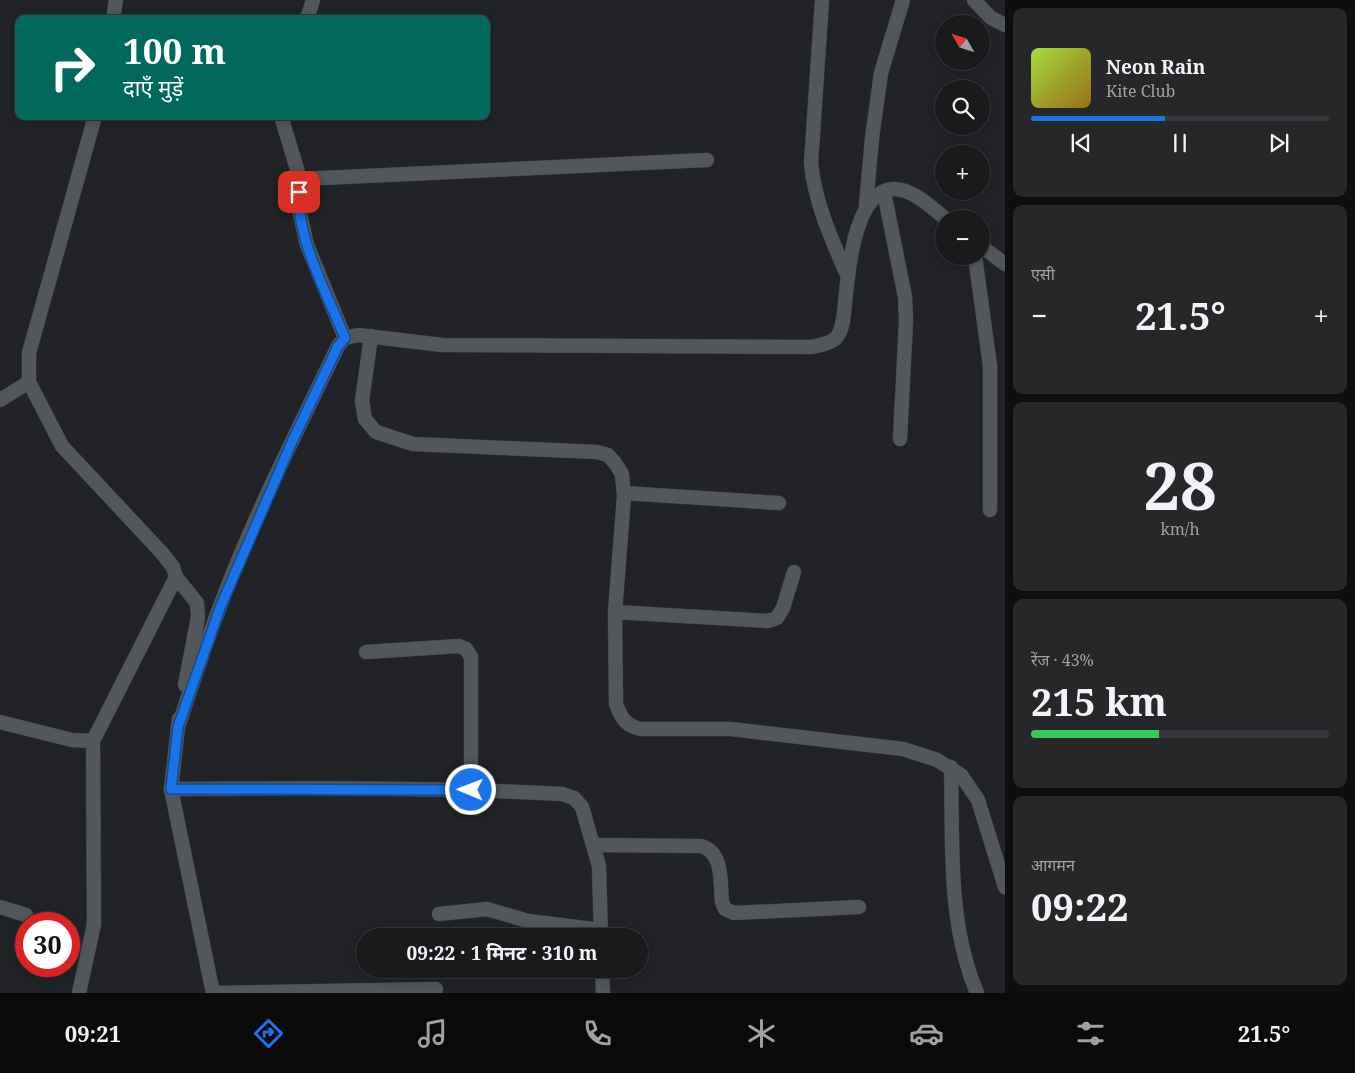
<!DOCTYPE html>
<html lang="hi">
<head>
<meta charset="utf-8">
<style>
	body { margin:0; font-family:"Noto Serif","Noto Sans Devanagari",serif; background:#262729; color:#f1f3f6; height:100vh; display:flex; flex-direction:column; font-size:19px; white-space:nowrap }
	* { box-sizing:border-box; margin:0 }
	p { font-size:16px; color:#9fa1a3 }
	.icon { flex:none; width:28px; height:28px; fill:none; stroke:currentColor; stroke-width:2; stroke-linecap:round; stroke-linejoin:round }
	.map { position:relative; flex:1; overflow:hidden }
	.panel { display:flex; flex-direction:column; gap:8px; padding:8px; background:#0e0e0f; width:350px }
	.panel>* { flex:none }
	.banner { position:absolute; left:15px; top:15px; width:475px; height:105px; border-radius:10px; box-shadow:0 2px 12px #0003,0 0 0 1px #37383b; background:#00695c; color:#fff; overflow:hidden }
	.needle { width:32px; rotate:309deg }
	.tools { position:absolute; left:935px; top:15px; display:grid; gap:10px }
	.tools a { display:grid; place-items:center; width:55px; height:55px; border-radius:50%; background:#191a1c; box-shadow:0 2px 12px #0003,0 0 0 1px #37383b; font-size:25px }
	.speed { position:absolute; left:15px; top:912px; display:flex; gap:10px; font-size:25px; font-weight:700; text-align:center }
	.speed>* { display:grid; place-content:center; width:65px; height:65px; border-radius:50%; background:#191a1c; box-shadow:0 2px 12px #0003,0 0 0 1px #37383b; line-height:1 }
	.speed .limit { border:8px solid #d22; background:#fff; color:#111 }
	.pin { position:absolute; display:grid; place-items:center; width:42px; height:42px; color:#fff; margin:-21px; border-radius:10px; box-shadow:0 2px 8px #0006 }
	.me { position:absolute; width:55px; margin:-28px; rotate:271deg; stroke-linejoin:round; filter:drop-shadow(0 0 4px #0008) }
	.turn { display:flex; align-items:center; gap:18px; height:105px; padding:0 25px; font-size:22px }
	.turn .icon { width:65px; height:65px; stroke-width:2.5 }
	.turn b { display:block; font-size:35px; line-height:42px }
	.big { font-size:38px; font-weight:700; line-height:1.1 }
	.panel .tile { flex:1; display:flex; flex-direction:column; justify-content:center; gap:8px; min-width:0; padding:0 18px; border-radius:10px; background:#262729 }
	.panel .dial { align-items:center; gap:0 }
	.dial b { font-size:65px; line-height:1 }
	.song { display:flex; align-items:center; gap:15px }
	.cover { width:60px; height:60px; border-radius:8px; background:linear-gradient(135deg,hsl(80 70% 55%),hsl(40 70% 35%)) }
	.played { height:5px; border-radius:2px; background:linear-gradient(90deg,#1a73e8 45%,#37383b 45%) }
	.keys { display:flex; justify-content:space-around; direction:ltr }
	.heat { display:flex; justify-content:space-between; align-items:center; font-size:28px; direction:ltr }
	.charge { height:8px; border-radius:4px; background:linear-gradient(90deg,#34c759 43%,#37383b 0) }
	.trip { position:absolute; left:356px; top:928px; width:292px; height:50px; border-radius:25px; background:#191a1c; box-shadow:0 2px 12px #0003,0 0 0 1px #37383b; font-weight:700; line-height:50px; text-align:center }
	.menu { display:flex; height:80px; justify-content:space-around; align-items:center; background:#0a0a0b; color:#9fa1a3 }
	.menu .icon { width:35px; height:35px }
	.menu .on { color:#1a73e8 }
	.menu b { font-size:22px; color:#f1f3f6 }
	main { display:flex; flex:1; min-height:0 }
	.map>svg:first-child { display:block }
</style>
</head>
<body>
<main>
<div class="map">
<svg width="1005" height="993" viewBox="0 0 1005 993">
	<rect width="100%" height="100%" fill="#212326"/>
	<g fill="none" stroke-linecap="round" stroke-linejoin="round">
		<g stroke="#3c3f41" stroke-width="15">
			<g id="minor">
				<path d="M822,0L811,163C815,204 832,240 848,277"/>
				<polyline points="974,0 991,18 1005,25"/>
				<polyline points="113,19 116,0"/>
				<polyline points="281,116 300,179 298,205 307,245 345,338"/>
				<polyline points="300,179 707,160"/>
				<polyline points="884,192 905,297 906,321 900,439"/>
				<polyline points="866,205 872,138 881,73 903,0"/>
				<polyline points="981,246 1005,264"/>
				<polyline points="975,256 990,366 990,510"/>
				<path d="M371,336L362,401L365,419L376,432L413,444L597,452L608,455L615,463L622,474L624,496L615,612L616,704C621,718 626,726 641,729H731L903,749L937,760L961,775L978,800L1005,887"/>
				<polyline points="0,400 29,382"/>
				<polyline points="624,493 779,503"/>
				<polyline points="176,577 197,603 198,617 185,685"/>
				<polyline points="615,612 768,621 777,618 783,608 794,572"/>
				<polyline points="366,652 459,646 466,649 471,657 471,790"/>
				<polyline points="179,719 171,789 213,993"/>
				<polyline points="0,722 72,740 93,741"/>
				<path d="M178,727C191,688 204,648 219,609C252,519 297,432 338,346L345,338L358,335L442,345L811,347C819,345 830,344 836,338C845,328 844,306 846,293C849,265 856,191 893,189C912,188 932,208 946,219"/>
				<path d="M951,767C953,843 947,921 977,993"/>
				<path d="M171,789C302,788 432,787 562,794L574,798L582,807L599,866L601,936"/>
				<path d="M594,845L701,846C724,852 720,883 722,902L725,909L734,913L859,907"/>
				<polyline points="0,907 26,915"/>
				<polyline points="439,914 487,909 528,921 601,930"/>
				<polyline points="602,969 603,993"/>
				<polyline points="213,993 436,989"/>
			</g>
		</g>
		<g stroke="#3c3f41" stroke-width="15">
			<g id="tertiary">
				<polyline points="307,19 313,0"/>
				<polyline points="79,993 94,924 93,741 176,577 173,567 162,553 62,446 29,382 29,353 95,116"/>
			</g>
		</g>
		<use href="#minor" stroke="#545759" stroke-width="14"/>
		<use href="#tertiary" stroke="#545759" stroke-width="14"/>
	</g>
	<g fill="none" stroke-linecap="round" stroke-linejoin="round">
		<g stroke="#114b97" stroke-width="12">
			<path id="route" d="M299,192C296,239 328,295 345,338L338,346L292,442L220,608L178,727L171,789L471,790"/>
		</g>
		<use href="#route" stroke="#1a73e8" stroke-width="9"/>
	</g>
</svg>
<div class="tools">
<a><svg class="needle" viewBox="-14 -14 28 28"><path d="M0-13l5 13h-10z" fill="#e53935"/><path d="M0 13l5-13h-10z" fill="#9fa1a3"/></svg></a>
<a><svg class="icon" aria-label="search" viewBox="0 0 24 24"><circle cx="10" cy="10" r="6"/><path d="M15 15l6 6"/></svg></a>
<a>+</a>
<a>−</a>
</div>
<div class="speed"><div class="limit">30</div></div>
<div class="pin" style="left:299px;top:192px;background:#d93025"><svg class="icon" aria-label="arrive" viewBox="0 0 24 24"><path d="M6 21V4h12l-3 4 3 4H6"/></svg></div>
<svg class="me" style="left:471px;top:790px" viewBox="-20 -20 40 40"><circle r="17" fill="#1a73e8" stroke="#fff" stroke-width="3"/><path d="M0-11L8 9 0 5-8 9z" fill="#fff"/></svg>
<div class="trip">09:22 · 1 मिनट · 310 m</div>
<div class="banner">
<div class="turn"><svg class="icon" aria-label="right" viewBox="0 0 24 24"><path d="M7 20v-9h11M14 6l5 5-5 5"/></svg><div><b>100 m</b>दाएँ मुड़ें</div></div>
</div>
</div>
<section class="panel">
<div class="tile">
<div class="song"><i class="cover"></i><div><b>Neon Rain</b><p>Kite Club</p></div></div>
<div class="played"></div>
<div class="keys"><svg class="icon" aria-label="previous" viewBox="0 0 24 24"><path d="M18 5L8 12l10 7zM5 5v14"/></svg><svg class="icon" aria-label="pause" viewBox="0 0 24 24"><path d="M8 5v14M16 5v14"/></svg><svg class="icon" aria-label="next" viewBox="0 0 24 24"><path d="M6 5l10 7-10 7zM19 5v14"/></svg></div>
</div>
<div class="tile"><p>एसी</p>
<div class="heat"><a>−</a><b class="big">21.5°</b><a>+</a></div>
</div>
<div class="tile dial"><b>28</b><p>km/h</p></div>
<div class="tile"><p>रेंज · 43%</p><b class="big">215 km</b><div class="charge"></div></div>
<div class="tile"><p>आगमन</p><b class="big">09:22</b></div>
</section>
</main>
<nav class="menu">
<b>09:21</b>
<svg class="icon on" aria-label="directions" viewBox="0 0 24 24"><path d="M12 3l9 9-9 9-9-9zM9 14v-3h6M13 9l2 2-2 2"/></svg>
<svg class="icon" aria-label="music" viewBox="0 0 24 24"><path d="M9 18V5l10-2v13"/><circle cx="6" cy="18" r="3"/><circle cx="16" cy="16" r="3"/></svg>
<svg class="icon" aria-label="phone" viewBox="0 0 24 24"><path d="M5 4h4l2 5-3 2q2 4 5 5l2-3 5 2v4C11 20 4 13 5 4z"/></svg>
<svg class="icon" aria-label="climate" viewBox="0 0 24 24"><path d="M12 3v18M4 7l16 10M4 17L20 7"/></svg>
<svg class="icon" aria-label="car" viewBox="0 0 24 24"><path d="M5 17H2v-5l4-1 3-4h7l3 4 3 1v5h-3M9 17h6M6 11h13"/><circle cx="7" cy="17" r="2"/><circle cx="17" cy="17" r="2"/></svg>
<svg class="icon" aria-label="filters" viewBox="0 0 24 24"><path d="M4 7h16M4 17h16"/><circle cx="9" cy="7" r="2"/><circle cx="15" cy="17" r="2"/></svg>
<b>21.5°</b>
</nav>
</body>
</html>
